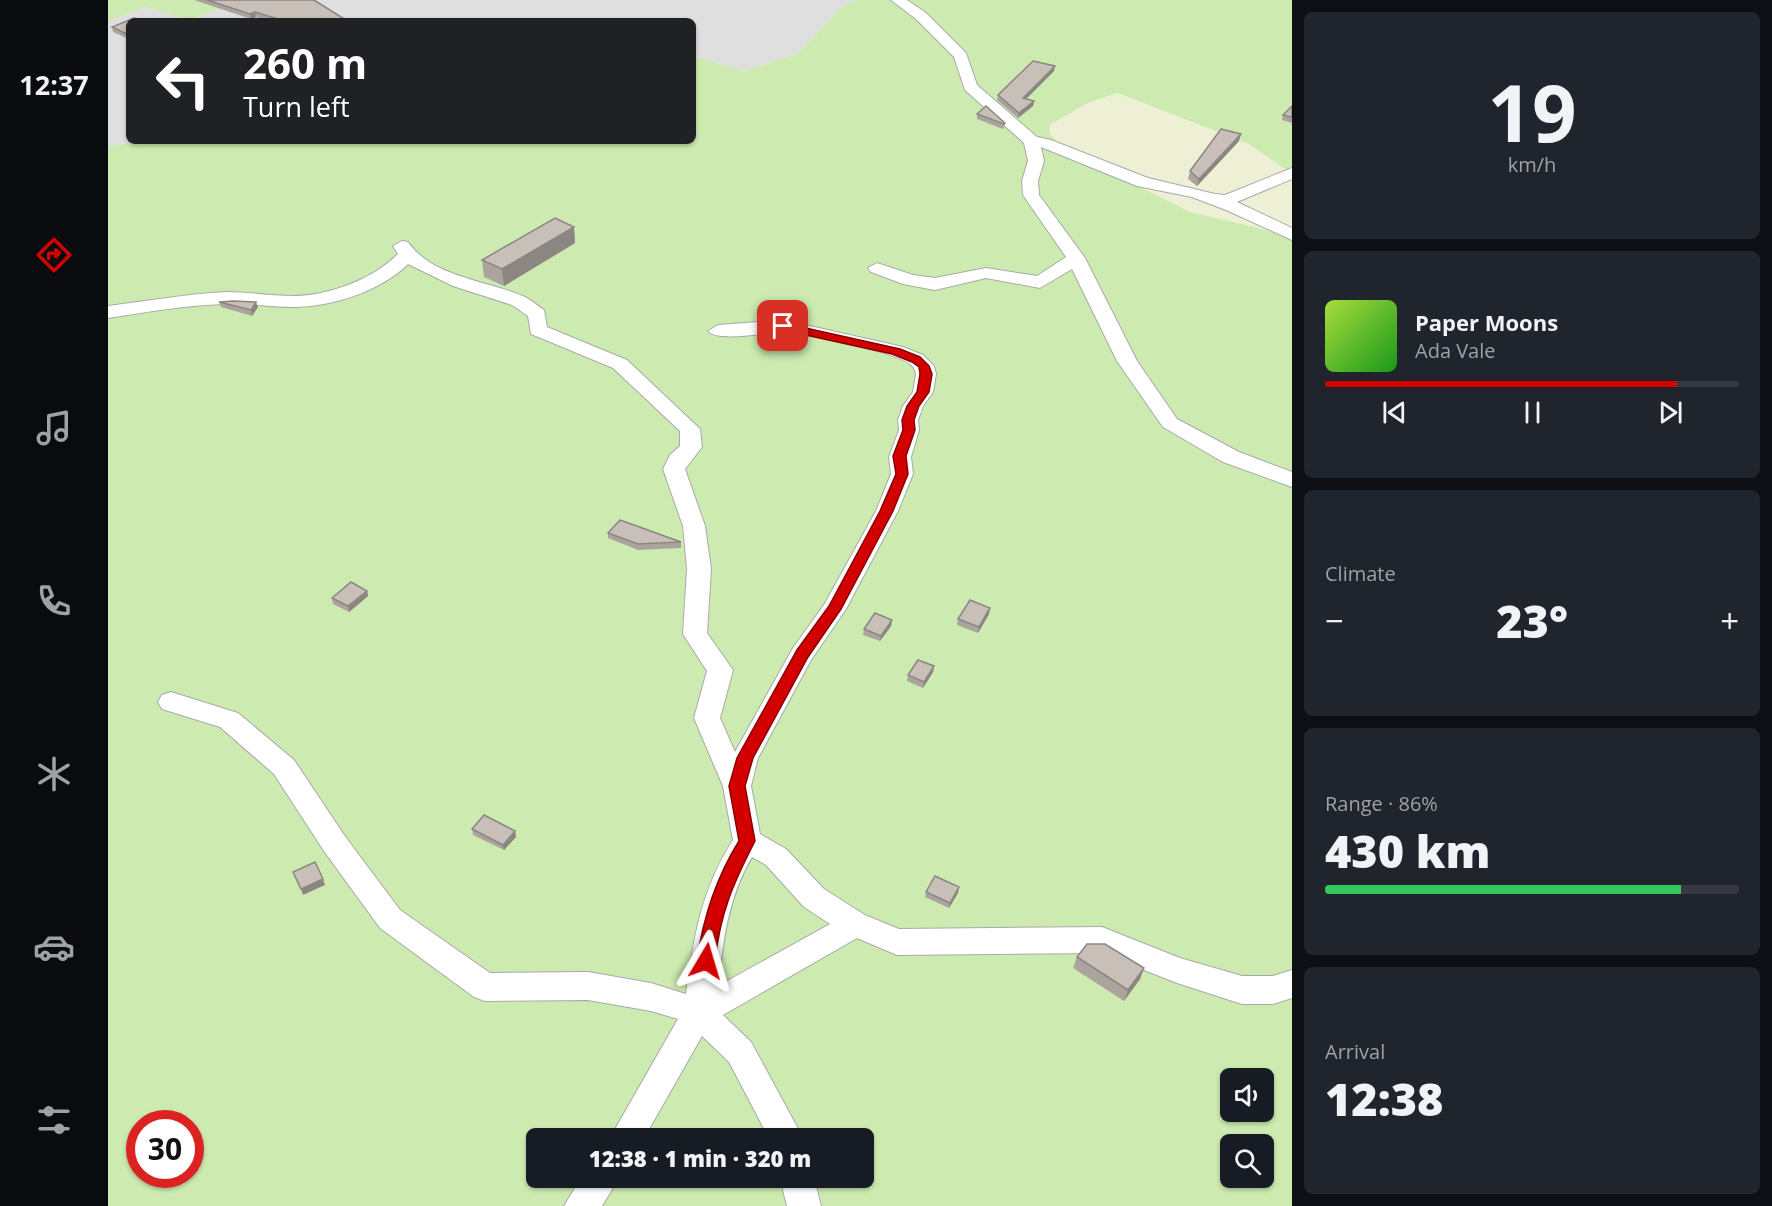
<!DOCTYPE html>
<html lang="en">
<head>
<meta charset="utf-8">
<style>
	body { margin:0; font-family:"Open Sans",sans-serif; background:#20242c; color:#f1f3f6; height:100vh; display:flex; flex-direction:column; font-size:22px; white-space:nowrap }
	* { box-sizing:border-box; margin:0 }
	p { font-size:20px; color:#9ea1a6 }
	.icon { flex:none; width:33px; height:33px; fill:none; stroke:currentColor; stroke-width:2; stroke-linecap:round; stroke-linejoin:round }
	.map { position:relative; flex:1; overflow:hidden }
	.side { display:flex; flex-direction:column; gap:12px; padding:12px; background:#0d0f14; width:480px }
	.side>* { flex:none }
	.guide { position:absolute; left:18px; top:18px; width:570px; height:126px; border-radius:9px; box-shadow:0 2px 4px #0004; background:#202124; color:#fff; overflow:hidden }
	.buttons { position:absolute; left:1112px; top:1068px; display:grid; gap:12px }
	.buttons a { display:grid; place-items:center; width:54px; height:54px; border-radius:9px; background:#171b24; box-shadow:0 2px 4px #0004; font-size:30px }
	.speed { position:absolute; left:18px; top:1110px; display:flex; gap:12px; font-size:30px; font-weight:700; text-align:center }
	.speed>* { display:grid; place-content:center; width:78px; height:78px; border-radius:50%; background:#171b24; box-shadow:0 2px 4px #0004; line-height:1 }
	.speed .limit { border:9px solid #d22; background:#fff; color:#111 }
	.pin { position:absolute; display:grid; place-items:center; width:51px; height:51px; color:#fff; margin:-26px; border-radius:12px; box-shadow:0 3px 9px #0006 }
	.me { position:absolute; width:66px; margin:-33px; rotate:7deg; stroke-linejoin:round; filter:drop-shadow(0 0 4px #0008) }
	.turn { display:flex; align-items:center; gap:21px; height:126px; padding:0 18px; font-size:27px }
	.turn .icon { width:78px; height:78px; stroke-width:2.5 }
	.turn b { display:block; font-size:42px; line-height:51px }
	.big { font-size:45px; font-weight:800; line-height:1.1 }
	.side .tile { flex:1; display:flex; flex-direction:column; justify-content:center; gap:9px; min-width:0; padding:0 21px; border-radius:9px; background:#20242c }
	.side .dial { align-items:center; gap:0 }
	.dial b { font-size:78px; line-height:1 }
	.song { display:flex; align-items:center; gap:18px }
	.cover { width:72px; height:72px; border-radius:9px; background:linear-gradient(135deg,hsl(80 70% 55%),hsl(120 70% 35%)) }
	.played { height:6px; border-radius:3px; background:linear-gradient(90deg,#d40000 85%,#363941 85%) }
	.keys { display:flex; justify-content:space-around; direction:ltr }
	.heat { display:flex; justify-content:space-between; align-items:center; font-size:33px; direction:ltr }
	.charge { height:9px; border-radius:4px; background:linear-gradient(90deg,#34c759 86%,#363941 0) }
	.trip { position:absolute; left:418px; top:1128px; width:348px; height:60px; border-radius:9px; background:#171b24; box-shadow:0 2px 4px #0004; font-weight:800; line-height:60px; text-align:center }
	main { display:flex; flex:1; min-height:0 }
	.dock { display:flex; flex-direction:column; width:108px; justify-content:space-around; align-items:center; background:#090b0e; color:#9ea1a6 }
	.dock .icon { width:42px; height:42px }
	.dock .current { color:#d40000 }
	.dock b { font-size:27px; color:#f1f3f6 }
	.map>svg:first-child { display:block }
</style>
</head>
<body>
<main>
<nav class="dock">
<b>12:37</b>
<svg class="icon current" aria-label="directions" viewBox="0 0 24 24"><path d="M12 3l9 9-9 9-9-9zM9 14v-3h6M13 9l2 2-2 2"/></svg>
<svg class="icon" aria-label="music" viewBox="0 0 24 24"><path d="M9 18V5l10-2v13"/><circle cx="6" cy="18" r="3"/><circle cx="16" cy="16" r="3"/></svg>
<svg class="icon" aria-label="phone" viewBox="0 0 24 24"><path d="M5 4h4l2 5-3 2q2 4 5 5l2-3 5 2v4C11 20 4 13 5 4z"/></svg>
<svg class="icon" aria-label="climate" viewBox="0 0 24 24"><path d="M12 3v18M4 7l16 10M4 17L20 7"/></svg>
<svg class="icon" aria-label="car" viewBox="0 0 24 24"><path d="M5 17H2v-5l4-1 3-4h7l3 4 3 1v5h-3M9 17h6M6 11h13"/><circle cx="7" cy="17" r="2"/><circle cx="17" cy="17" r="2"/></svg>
<svg class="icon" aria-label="filters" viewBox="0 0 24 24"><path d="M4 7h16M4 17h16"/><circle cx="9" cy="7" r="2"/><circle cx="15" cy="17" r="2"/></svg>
</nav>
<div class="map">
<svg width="1184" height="1206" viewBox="0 0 1184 1206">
	<rect width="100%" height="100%" fill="#f2efe9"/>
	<polygon fill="#e0dfdf" points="133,0 747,0 732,9 691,53 636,71 585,56 585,21 21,21 21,141 26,141 0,147 0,21 37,7 82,20"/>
	<polygon fill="#eef0d5" points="1010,93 1141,144 1184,174 1184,236 1082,212 956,149 942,134 940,125 982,102"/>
	<g fill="#cdebb0" fill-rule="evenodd">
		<polygon points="0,0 133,0 82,20 37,7 0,21"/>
		<path d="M747,0H1184V174L1141,144L1010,93L982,102L941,125L942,134L956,149L1082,212L1184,236V1206H0V147L26,141H585V56L636,71L691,53L732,9ZM1122,1078H1155V1112H1122ZM32,1124H82V1174H32ZM429,1138H756V1178H429ZM1122,1144H1155V1178H1122Z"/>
	</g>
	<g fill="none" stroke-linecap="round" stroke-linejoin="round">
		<g stroke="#a9a9a9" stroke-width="2">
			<g id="minor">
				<polygon points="783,0 799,0 818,13 858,53 869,85 929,137 943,140 1040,178 1107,194 1117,195 1184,168 1184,179 1129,202 1184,228 1184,240 1118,210 1084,197 1029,186 933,147 936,161 930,181 931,195 977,258 1029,361 1069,419 1131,452 1184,472 1184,487 1115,462 1055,427 1009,361 964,269 932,288 878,278 827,290 795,284 763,272 760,268 769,263 805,275 827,278 878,268 929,276 958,257 915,195 914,181 920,161 916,143 857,90 846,57 808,19"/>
				<path d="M294,241L300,242C325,278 379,280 417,297C423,300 430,306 436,310L439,327L519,360L592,429L594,447L577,469L597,526L603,569L599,633L625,670L612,718L627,752L685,648L716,605L768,511L783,474L781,457L791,430L790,420L795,406L805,392L808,374C807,369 805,366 801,363C781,351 694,331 671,332C657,333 608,342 600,331L610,325L675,320L795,347L815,355L826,366L828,374L825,392L815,406L810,420L811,430L803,457L805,474L790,511L738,609L703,660L650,758L643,786L652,834L678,849L716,889L757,915L791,929L994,927L1072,958L1134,976H1165L1184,970V998L1165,1004H1134L1069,983L993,953L789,955L749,938L615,1015L643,1042L695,1138H661L621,1062L594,1036L536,1138H502L570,1019L543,1011L480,1000L377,1001L366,997L272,928L216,851L166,774L112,727L54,709L50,702L54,695L63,692L130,713L186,760L236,835L292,910L382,973L480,972L543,983L578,994C586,936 593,890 625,840L615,786L586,718L599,671L575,634L579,569L575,526L555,469L562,455L572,446V431L505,368L423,334L420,316L404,305L345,286L300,264C273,291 223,307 186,307C164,307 141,303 118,304C78,305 39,312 0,318V306C39,301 79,294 118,292C141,292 164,296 187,296C223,295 265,279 290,254L285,246ZM644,857L658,865L696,907L722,924L610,986C615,942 620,897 644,857Z"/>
				<polygon points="473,1178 511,1178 494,1206 456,1206"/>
				<polygon points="672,1178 706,1178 713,1206 679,1206"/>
			</g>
		</g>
		<use href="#minor" fill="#fff" fill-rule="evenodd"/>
	</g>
	<g fill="#aba49e">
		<polygon points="86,0 206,0 238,21 162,21 148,17 143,19"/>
		<polygon points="21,21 21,39 5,32 4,27"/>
		<polygon points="946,71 918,99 926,101 925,106 910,118 889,100 890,95"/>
		<polygon points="1184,106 1184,123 1174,120 1175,115"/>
		<polygon points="869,114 897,123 896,128 895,129 869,119"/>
		<polygon points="1131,141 1089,186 1080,179 1082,171"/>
		<polygon points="466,227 467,243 396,286 376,277 374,260"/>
		<polygon points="111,302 150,307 144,316 113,307"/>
		<polygon points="500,533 573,542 573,548 530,550 500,538"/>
		<polygon points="259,591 260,596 241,612 225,604 224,598"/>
		<polygon points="881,614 870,633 849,625 850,619"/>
		<polygon points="784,620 783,626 772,641 755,635 756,629"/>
		<polygon points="826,666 825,672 815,688 799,681 800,675"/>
		<polygon points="364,829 407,831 408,837 396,850 365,835"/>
		<polygon points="851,887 850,893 841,908 817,897 818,892"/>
		<polygon points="969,957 1036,968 1032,979 1016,1001 965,968"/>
	</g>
	<g fill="#8b8681">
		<polygon points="147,12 148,17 143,19 142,14"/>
		<polygon points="947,66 946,71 914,103 915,98"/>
		<polygon points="926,101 925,106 910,118 911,113"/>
		<polygon points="1133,134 1131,141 1089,186 1091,179"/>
		<polygon points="466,227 467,243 396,286 394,269"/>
		<polygon points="148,302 150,307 144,316 143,310"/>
		<polygon points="259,591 260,596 241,612 240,606"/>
		<polygon points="882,608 881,614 870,633 871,627"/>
		<polygon points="784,620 783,626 772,641 773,636"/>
		<polygon points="826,666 825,672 815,688 816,682"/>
		<polygon points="407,831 408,837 396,850 395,845"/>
		<polygon points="215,879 217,885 195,895 193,889"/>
		<polygon points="851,887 850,893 841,908 842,903"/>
		<polygon points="1036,968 1032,979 1016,1001 1020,990"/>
	</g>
	<g fill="#c7bfb8" stroke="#8b8681" stroke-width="1.5">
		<polygon points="99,0 206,0 238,20 177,21 147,12 142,14"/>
		<polygon points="26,18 34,21 21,21 21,35 4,27"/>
		<polygon points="925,61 947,66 915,98 926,101 911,113 890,95"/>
		<polygon points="878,106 897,123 896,124 869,114"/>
		<polygon points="1184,106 1184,117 1175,115"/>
		<polygon points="1113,129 1133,134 1091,179 1082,171"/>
		<polygon points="447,218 466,227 394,269 374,260"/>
		<polygon points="125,301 148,302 143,310 111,302"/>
		<polygon points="512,520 573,542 530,544 500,533"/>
		<polygon points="243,582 259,591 240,606 224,598"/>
		<polygon points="862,600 882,608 871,627 850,619"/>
		<polygon points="767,613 784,620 773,636 756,629"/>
		<polygon points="810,660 826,666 816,682 800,675"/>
		<polygon points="376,815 407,831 395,845 364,829"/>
		<polygon points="207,862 215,879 193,889 185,872"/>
		<polygon points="827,876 851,887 842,903 818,892"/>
		<polygon points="979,944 997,944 1036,968 1020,990 969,957"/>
	</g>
	<path fill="#d40000" stroke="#8a0000" stroke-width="1.5" d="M675,323L792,349L812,357L821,366L824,374L821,392L811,406L806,420L807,430L798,456L800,474L785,511L733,609L700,657L645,758L637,786L647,841C625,884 612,913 607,961L604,967L598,969L592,967L589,961C595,918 608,878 631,841L621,786L629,758L689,650L721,606L772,511L788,474L785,456L795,430L794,420L799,406L809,392L812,374L811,367L804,362L784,354L671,329L670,326Z"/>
</svg>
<div class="buttons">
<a><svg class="icon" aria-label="sound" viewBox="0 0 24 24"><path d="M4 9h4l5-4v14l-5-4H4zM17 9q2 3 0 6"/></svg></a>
<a><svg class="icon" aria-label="search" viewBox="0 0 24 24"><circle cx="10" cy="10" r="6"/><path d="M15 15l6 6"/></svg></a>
</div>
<div class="speed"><div class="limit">30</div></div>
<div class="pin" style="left:675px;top:326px;background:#d93025"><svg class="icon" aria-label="arrive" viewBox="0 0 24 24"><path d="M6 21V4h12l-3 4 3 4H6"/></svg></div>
<svg class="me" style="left:598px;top:961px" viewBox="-20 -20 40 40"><path d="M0-17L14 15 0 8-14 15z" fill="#d40000" stroke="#fff" stroke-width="4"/></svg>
<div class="trip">12:38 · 1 min · 320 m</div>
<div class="guide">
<div class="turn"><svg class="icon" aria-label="left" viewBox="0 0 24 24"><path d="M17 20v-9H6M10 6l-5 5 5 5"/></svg><div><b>260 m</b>Turn left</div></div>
</div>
</div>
<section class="side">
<div class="tile dial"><b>19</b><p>km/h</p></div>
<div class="tile">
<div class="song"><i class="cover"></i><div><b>Paper Moons</b><p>Ada Vale</p></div></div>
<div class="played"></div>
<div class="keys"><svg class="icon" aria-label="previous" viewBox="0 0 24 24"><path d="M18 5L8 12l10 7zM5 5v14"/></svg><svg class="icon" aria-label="pause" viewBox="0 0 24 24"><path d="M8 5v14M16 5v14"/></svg><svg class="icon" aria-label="next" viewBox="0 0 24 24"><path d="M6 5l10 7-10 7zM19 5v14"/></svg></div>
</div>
<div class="tile"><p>Climate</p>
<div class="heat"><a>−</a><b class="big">23°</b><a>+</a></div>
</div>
<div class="tile"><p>Range · 86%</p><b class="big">430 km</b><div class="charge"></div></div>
<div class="tile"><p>Arrival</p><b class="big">12:38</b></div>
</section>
</main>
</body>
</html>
